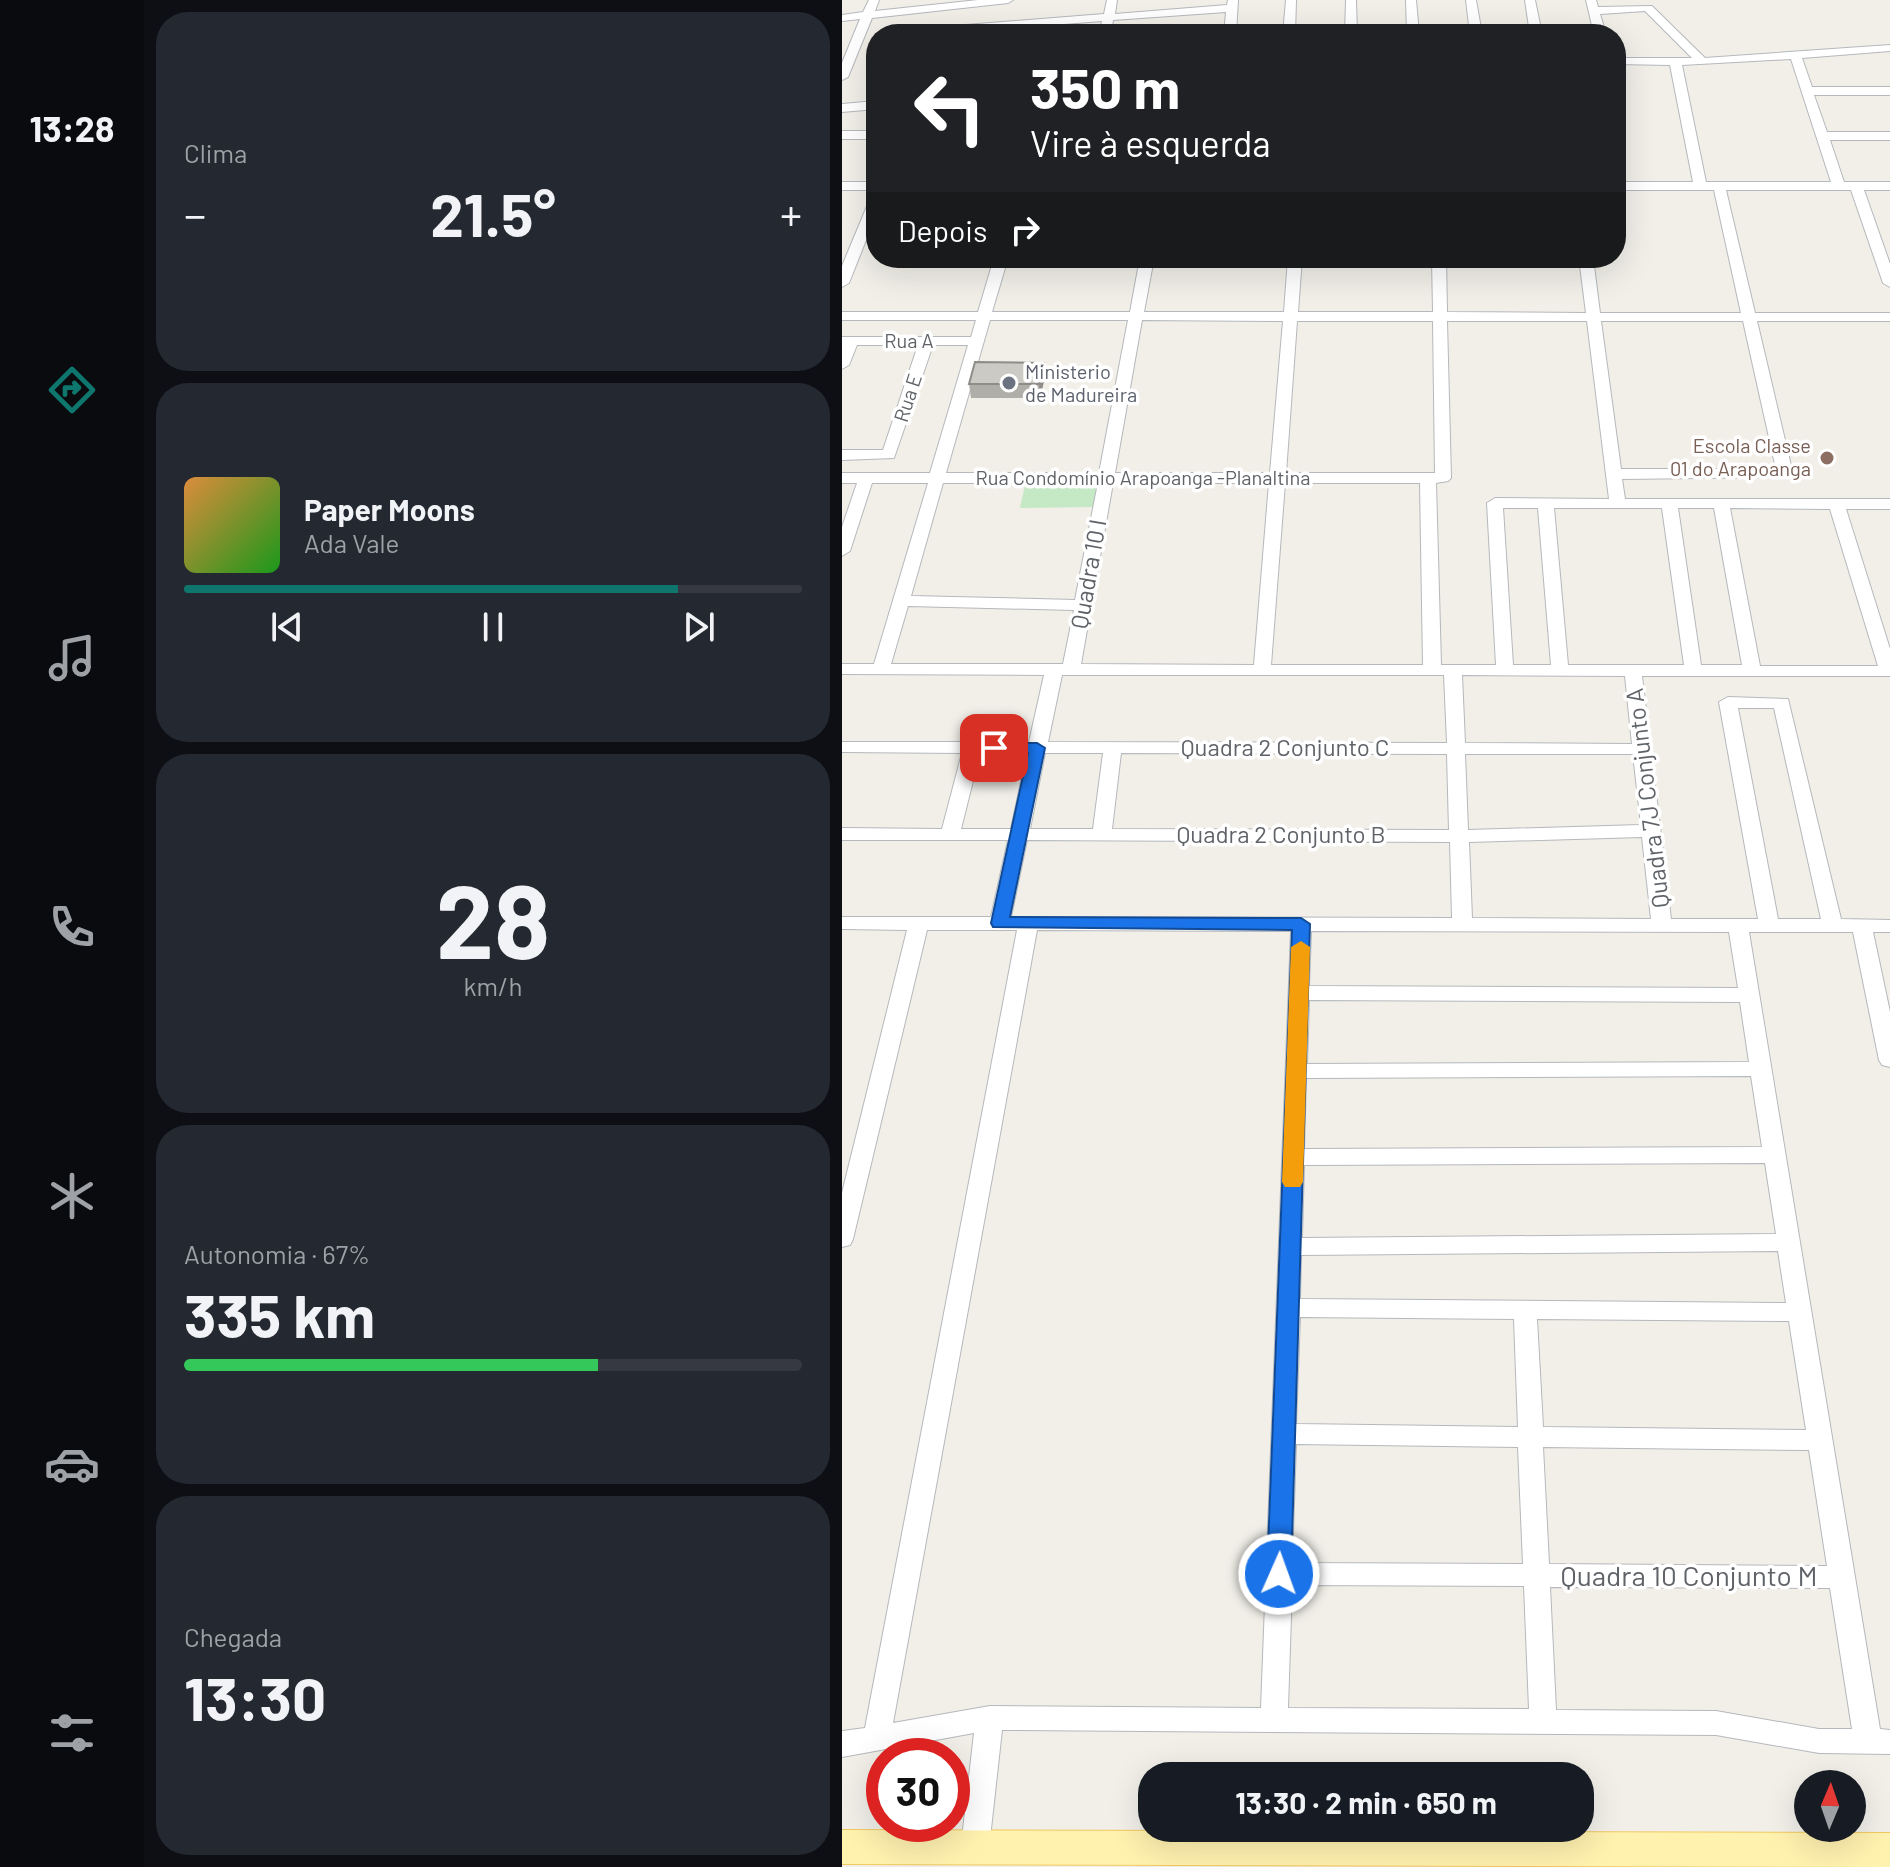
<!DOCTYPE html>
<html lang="pt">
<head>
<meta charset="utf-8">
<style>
	body { margin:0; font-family:Barlow,sans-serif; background:#242831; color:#f1f3f6; height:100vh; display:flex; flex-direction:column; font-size:30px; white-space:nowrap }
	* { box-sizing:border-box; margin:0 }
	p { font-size:26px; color:#9ea1a6 }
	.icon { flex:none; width:44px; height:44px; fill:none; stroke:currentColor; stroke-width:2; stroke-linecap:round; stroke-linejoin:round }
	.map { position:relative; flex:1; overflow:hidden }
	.drawer { display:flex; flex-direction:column; gap:12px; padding:12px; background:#0d0f14; width:698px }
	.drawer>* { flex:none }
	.top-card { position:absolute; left:24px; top:24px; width:760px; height:244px; border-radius:32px; box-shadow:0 8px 32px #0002; background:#202124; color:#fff; overflow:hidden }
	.needle { width:52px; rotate:2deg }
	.fabs { position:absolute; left:952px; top:1770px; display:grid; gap:16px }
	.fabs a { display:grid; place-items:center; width:72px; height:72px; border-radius:50%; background:#171b24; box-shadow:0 8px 32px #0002; font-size:40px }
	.speed { position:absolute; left:24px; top:1738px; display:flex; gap:16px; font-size:40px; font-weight:700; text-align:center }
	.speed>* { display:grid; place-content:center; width:104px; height:104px; border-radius:50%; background:#171b24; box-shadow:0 8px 32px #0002; line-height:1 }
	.speed .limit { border:12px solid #d22; background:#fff; color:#111 }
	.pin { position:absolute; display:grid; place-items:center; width:68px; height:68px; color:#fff; margin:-34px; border-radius:16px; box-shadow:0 4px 12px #0006 }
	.me { position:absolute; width:88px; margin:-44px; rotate:2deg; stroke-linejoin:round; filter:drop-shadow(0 0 6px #0008) }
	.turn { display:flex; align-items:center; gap:28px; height:168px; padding:0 32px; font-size:36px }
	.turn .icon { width:104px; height:104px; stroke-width:2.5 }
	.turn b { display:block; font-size:56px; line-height:68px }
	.then { display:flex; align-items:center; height:76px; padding:0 32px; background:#0003; gap:16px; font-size:30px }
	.big { font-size:60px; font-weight:700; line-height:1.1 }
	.drawer .tile { flex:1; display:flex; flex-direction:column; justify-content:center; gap:12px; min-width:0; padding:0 28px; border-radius:32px; background:#242831 }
	.drawer .dial { align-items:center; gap:0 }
	.dial b { font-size:104px; line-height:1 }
	.song { display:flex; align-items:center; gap:24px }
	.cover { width:96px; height:96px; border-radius:12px; background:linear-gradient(135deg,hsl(30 70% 55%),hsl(120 70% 35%)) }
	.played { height:8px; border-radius:4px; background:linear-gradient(90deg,#0f766e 80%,#363941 80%) }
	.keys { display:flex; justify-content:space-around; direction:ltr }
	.heat { display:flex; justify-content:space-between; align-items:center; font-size:44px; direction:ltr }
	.charge { height:12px; border-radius:6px; background:linear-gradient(90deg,#34c759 67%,#363941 0) }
	.trip { position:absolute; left:296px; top:1762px; width:456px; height:80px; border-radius:32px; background:#171b24; box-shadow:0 8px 32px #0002; font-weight:700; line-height:80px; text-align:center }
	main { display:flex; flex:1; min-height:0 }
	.tabs { display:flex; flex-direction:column; width:144px; justify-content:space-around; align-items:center; background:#090b0e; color:#9ea1a6 }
	.tabs .icon { width:56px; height:56px }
	.tabs .selected { color:#0f766e }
	.tabs b { font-size:36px; color:#f1f3f6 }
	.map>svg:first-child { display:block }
</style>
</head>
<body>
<main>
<nav class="tabs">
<b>13:28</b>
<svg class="icon selected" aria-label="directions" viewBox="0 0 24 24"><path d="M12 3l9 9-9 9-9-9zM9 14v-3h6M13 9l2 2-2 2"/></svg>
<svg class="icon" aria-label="music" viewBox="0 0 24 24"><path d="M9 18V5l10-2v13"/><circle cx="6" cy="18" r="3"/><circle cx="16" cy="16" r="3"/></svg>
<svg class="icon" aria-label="phone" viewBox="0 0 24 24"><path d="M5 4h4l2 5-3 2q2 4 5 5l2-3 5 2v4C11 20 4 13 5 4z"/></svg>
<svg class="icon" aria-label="climate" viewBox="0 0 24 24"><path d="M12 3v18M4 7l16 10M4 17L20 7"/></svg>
<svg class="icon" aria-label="car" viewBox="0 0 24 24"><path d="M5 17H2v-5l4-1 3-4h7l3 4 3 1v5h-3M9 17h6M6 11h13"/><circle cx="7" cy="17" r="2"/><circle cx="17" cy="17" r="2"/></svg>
<svg class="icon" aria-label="filters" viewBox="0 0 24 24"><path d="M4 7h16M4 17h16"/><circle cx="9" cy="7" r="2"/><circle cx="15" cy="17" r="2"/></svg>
</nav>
<section class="drawer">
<div class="tile"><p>Clima</p>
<div class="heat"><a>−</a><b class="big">21.5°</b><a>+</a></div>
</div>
<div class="tile">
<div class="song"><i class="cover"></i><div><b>Paper Moons</b><p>Ada Vale</p></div></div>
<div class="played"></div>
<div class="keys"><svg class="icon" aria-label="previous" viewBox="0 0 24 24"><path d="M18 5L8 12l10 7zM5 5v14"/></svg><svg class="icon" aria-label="pause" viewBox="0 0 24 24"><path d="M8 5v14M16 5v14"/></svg><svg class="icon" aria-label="next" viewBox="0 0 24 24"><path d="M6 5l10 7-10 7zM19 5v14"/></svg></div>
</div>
<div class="tile dial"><b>28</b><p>km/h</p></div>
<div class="tile"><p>Autonomia · 67%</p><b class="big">335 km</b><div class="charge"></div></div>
<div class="tile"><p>Chegada</p><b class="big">13:30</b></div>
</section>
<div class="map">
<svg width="1048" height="1867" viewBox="0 0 1048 1867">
	<rect width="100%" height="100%" fill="#f1efe8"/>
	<polygon fill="#c5e8c5" points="183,485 255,486 252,507 178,508"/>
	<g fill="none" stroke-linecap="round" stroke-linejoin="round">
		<g stroke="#b5b8bc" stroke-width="2">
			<g id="minor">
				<polygon points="27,0 37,0 33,11 136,0 171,0 166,3 30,18 6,77 0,80 0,63 18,19 0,21 0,15 21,12"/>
				<polygon points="265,0 275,0 273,14 385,5 386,0 396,0 394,34 382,34 384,12 271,20 269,34 257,34 260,21 93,34 43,34 49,31 262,14"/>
				<polygon points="444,0 454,0 453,34 441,34"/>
				<polygon points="504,0 514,0 515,34 503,34"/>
				<polygon points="564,0 574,0 577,34 565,34"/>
				<polygon points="624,0 634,0 640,34 628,34"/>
				<polygon points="683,0 693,0 700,34 688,34"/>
				<path d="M744,0H754L756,7L810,6L863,58L1048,45V51L960,58L970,87H1048V95H972L985,132H1048V140H988L1002,182H1048V190H1022L1048,264V287L1041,283L1009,190H884L913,313H1048V321H915L951,474L948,477L780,479L783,499H1048V509H1004L1048,649V676H800L829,919H916L877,702L886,697L946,699L999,919L1048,920V932H1031L1048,1012V1067L1040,1065L1037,1060L1011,932H907L1038,1729L1048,1730V1754L977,1753L874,1735L160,1730L147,1847L143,1856L133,1860L123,1856L119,1847L132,1733L0,1757V1731L23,1728L175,930H85L11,1239L8,1245L0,1247V1193L65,930L0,929V917H149L166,840H0V828L100,829L120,753L0,752V742H187L202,675L0,674V664H32L86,483H30L8,551L0,556V527L15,483H0V473H88L126,345H91L52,458L0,460V450H41L76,345H15L7,365L0,369V337H129L134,320H0V312H136L152,258H166L150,312H288L298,258H312L302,312H442L446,258H460L456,312H591L590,258H604L605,312L744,313L737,258H751L758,313H899L872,190H774V182H851L828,65L774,64V58H850L803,11L758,14L764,34H752ZM949,59L989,182H864L840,65ZM148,320H286L257,473H104ZM300,320L441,321L428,473H273ZM455,321H591L593,473H444ZM605,321H745L767,499L653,498L645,503L654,665H599L594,483L606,481L609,478ZM759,321H901L934,469H779ZM101,483H256L233,600L69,596ZM271,483H427L412,665L239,664ZM443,483H578L581,665H429ZM661,508H696L709,665H671ZM712,508H820L842,665H726ZM836,508H872L900,665H859ZM888,508L988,509L1036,666H918ZM66,606L232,610L221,664H49ZM220,675H602L605,743L206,742ZM620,675L783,676L790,744L623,743ZM896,708H932L979,919H936ZM138,753H185L169,829H119ZM203,753H261L251,829H188ZM279,753L605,754L607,830L270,829ZM623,754H791L799,825L626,830ZM800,837L809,919L630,918L627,842ZM185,840L608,842L610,918L169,917ZM195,930L449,931L419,1708L148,1706L51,1723ZM469,931L887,932L896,988L467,986ZM467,1000L898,1002L907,1062L465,1064ZM909,1076L920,1147L462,1149L464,1078ZM923,1163L934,1234L460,1238L462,1165ZM936,1251L944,1303L458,1299L459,1255ZM458,1317L672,1319L676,1427L454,1424ZM695,1319L947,1321L964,1430L701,1427ZM454,1444L676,1447L681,1564L450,1563ZM701,1447L967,1450L985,1566L707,1564ZM450,1585L682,1586L687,1709L446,1708ZM708,1587L988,1588L1010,1729H977L874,1711L714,1710Z"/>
				<polygon points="34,101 34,109 0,112 0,104"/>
				<rect x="0" y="131" width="34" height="8"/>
				<rect x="0" y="182" width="34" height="8"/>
				<polygon points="34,195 34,215 7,283 0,287 0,266 28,199"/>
			</g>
		</g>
		<g stroke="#f2c960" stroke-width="2">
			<polygon id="major" points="0,1830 1048,1833 1048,1867 0,1864"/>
		</g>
		<use href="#minor" fill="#fff" fill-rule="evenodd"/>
		<use href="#major" fill="#fff2af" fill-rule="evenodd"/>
	</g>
	<polygon fill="#afaea9" points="202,363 203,377 198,398 129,398 127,384"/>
	<polygon fill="#8f8d8a" points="202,363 203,377 198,398 197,384"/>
	<polygon fill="#cccac5" stroke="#8f8d8a" stroke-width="2" points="133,362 202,363 197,384 127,384"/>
	<polygon fill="#1a73e8" stroke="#114b97" stroke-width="2" points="152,743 195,743 203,748 168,917 459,918 468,924 449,1574 445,1581 437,1584 428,1581 425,1574 450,930 151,927 149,923 186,753 146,751 144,748 146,744"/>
	<polygon fill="#f59e0b" points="459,941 468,947 461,1182 458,1187 443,1187 440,1182 449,947"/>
	<circle fill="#6b7280" stroke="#fff" stroke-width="3" cx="167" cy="383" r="8"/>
	<circle fill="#8d6e63" stroke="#fff" stroke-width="3" cx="985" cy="458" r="8"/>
	<g text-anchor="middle" stroke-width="7" stroke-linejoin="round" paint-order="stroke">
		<g font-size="20" fill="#5f6368" stroke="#fff">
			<text x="67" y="348">Rua A</text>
			<text transform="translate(66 398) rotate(-72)" y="7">Rua E</text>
			<text x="301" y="485">Rua Condomínio Arapoanga -Planaltina</text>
		</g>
		<g font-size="20" fill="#5b616d" stroke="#fff" text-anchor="start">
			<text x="183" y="379">Ministerio<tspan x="183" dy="23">de Madureira</tspan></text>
		</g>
		<g font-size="20" fill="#785e54" stroke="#fff" text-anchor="end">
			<text x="969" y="453">Escola Classe<tspan x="969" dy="23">01 do Arapoanga</tspan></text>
		</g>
		<g font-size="24" fill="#5f6368" stroke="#fff">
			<text transform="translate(247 574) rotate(-80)" y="8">Quadra 10 I</text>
			<text x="443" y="756">Quadra 2 Conjunto C</text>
			<text transform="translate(806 798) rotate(-97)" y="8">Quadra 7J Conjunto A</text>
			<text x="439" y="843">Quadra 2 Conjunto B</text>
		</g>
		<g font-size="28" fill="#5f6368" stroke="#fff">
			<text x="847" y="1586">Quadra 10 Conjunto M</text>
		</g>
	</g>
</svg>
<div class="fabs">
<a><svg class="needle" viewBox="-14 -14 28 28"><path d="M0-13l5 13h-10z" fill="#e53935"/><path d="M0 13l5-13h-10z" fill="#9ea1a6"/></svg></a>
</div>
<div class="speed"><div class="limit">30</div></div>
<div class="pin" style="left:152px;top:748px;background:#d93025"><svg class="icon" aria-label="arrive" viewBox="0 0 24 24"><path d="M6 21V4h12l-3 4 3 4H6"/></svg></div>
<svg class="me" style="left:437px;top:1574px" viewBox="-20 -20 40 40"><circle r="17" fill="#1a73e8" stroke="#fff" stroke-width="3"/><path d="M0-11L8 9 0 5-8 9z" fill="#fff"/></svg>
<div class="trip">13:30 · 2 min · 650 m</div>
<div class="top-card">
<div class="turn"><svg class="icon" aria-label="left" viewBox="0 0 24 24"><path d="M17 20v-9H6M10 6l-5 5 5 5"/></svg><div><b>350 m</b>Vire à esquerda</div></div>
<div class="then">Depois<svg class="icon" aria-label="right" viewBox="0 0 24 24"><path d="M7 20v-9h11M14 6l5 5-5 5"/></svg></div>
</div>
</div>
</main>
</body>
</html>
